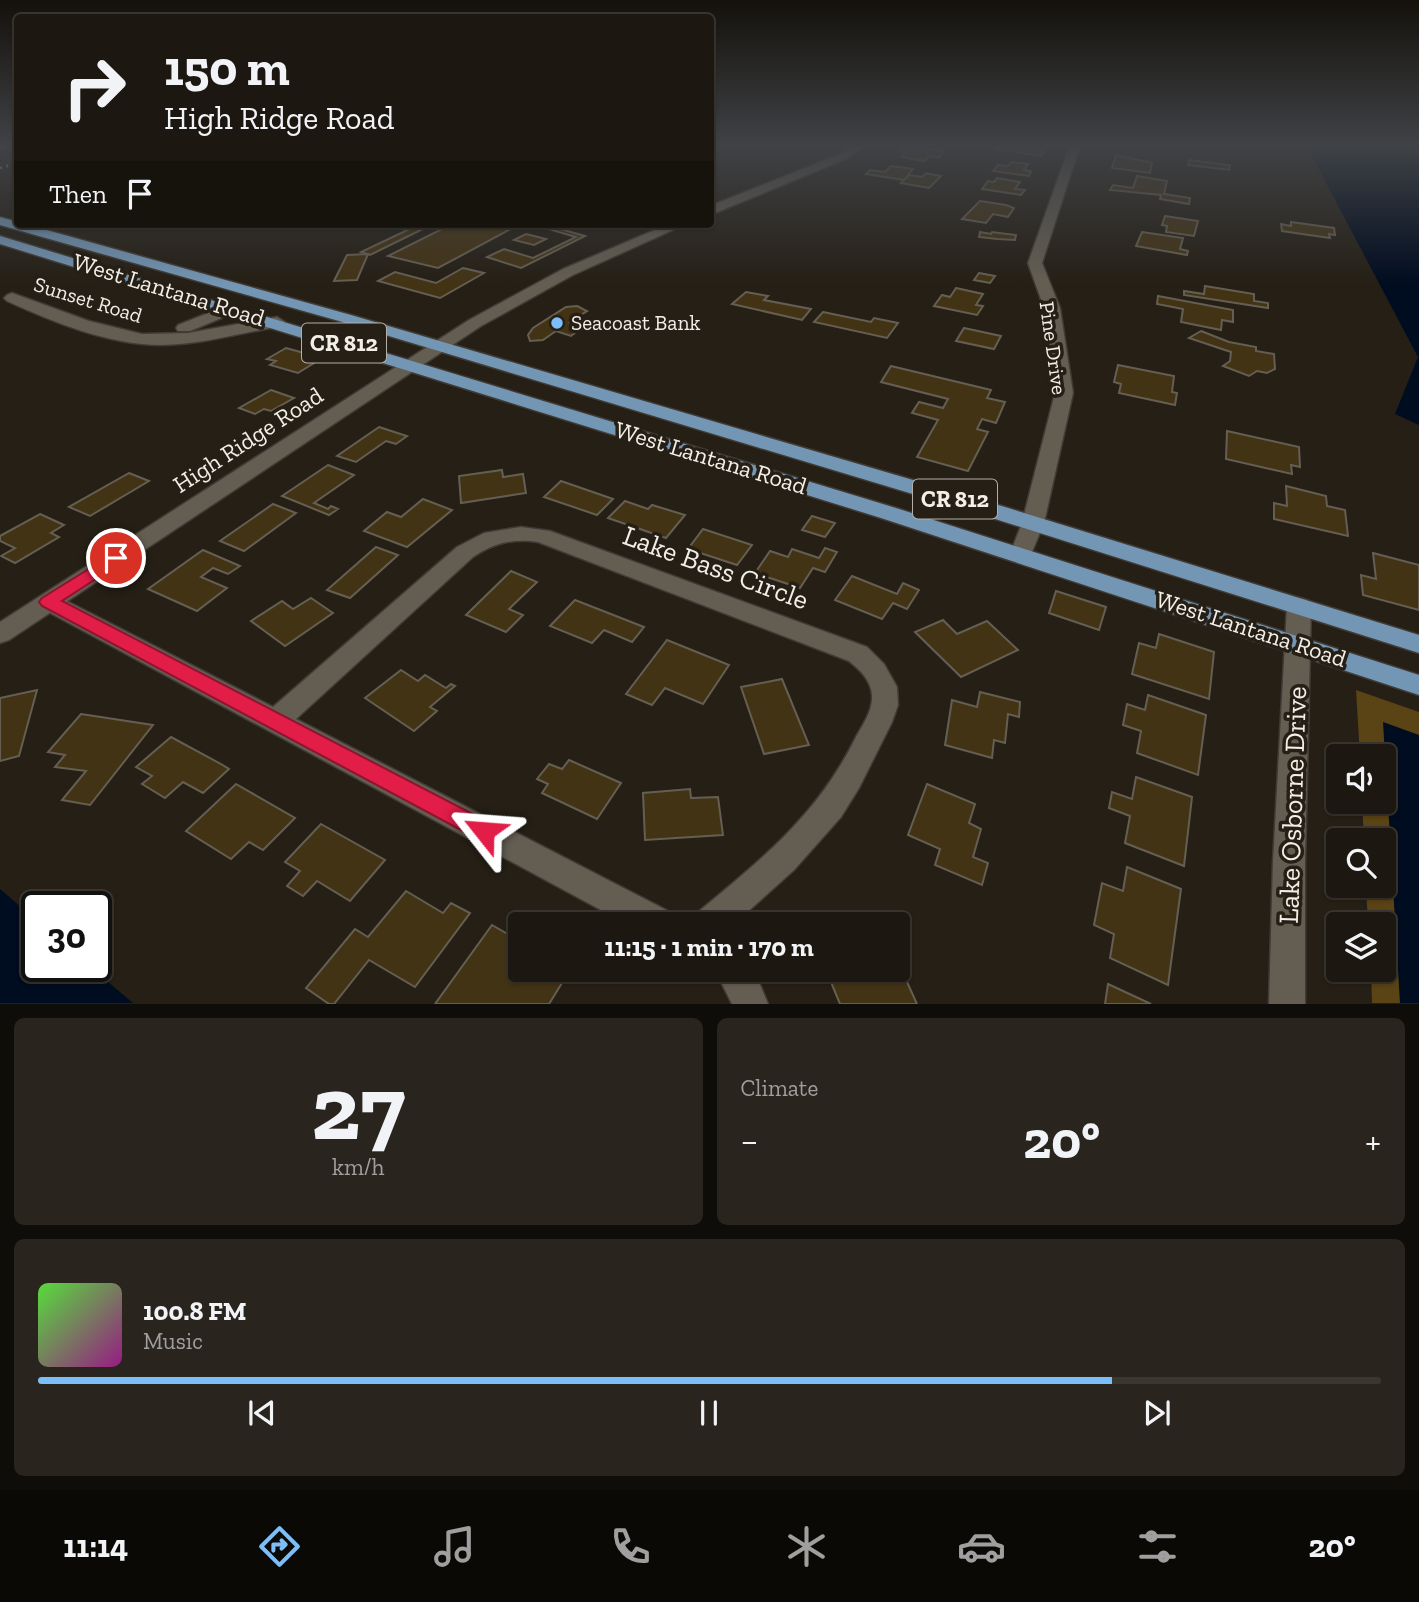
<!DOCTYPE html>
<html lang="en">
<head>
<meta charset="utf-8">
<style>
	body { margin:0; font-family:"Zilla Slab",serif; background:#29241e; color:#f1f3f6; height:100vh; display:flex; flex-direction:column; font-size:26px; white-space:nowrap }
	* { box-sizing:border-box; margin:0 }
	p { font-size:23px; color:#a09f9f }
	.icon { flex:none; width:38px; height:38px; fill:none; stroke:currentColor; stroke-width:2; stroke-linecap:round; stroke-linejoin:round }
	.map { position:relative; height:1004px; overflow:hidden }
	.details { display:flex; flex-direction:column; gap:14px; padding:14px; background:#0f0d09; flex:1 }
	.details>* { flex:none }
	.top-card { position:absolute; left:14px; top:14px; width:700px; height:214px; border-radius:7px; box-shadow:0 2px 5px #0004,0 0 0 2px #3a3630; background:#1c1710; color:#f1f3f6; overflow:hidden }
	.fabs { position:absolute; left:1326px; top:744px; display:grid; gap:14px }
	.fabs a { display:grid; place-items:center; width:70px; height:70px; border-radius:7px; background:#1c1710; box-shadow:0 2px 5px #0004,0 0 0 2px #3a3630; font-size:35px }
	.speed { position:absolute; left:21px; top:891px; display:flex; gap:14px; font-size:35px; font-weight:700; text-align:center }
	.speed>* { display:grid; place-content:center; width:91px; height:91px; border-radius:50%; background:#1c1710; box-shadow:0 2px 5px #0004,0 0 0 2px #3a3630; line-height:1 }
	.speed .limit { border:4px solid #111; border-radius:10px; background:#fff; color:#111 }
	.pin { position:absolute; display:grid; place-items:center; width:60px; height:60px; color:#fff; margin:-30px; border:4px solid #fff; border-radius:50%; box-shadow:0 2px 7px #0007 }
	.me { position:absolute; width:77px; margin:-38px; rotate:298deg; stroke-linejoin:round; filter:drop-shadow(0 0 5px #0008) }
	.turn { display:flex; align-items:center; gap:24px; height:147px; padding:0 35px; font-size:32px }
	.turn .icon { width:91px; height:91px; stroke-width:2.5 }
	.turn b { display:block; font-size:49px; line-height:60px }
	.then { display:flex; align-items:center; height:66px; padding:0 35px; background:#0003; gap:14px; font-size:26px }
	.big { font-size:52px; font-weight:800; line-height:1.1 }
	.details .widget { flex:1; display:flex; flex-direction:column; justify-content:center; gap:10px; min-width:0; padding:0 24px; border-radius:10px; background:#29241e }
	.details .dial { align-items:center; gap:0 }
	.dial b { font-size:91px; line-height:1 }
	.song { display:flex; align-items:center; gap:21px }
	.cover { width:84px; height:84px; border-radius:10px; background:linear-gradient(135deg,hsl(110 70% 55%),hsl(310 70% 35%)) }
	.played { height:7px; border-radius:4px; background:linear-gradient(90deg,#7cbef9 80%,#3a3630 80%) }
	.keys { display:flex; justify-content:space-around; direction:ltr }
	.heat { display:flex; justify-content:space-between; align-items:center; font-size:38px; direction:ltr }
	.details .tiles { flex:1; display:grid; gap:14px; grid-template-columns:1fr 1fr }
	.widget:last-child { grid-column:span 2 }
	.trip { position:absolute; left:508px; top:912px; width:402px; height:70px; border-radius:7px; background:#1c1710; box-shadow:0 2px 5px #0004,0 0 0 2px #3a3630; font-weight:800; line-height:70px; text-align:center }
	.tab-bar { display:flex; height:112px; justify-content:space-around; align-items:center; background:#0b0906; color:#a09f9f }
	.tab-bar .icon { width:49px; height:49px }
	.tab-bar .on { color:#7cbef9 }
	.tab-bar b { font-size:32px; color:#f1f3f6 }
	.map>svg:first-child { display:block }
</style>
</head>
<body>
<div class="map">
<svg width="1419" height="1004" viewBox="0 0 1419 1004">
	<rect width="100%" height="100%" fill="#251f15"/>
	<polygon fill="#5a4314" points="1356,690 1419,712 1419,1003 1372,1003 1371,970 1384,970 1384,924 1368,924 1366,886 1384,886 1384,840 1364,840 1362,802 1384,802 1384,756 1360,756"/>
	<g fill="#000c1f">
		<polygon points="1306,145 1419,145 1419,425 1395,414 1418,357"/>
		<polygon points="1383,722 1419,735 1419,1003 1400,1003"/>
		<polygon points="0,889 37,921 37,966 89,966 133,1003 0,1003"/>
	</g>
	<g fill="#433315" stroke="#655f53" stroke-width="2">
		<polygon points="998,145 1033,145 1030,149 1044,151 1041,156 995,149"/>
		<polygon points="905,146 944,151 938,158 929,156 925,161 901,157 907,151 900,150"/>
		<polygon points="1116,155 1152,163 1150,173 1112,168"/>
		<polygon points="1189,160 1230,165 1229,170 1188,165"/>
		<polygon points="1011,162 1028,164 1024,170 1031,171 1029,176 993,171 998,165 1008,166"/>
		<polygon points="891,166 913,169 904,180 866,174 870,170 885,172"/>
		<polygon points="926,173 941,176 929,188 901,183 909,175 922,177"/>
		<polygon points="1137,176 1167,181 1164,194 1190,198 1189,204 1160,199 1161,195 1110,190 1113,185 1133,188"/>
		<polygon points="997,178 1020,182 1015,189 1025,190 1021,195 982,189 988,181 994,182"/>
		<polygon points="980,201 1006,205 1014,208 1008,217 993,214 986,223 962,219"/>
		<polygon points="1165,216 1198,221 1194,236 1166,232 1167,226 1162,225"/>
		<polygon points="1291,222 1334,228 1335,235 1329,234 1330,238 1282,231 1281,224 1291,226"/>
		<polygon points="420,224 433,224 370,255 361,252"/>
		<polygon points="452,224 481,224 509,230 438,268 388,256"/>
		<polygon points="543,224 585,236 521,268 487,257 504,249 533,258 576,237 535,225"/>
		<polygon points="980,232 991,234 992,232 1016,235 1015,240 997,239 979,237"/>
		<polygon points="1142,232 1183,238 1180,249 1188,251 1187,255 1136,246"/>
		<polygon points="526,234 546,239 534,245 514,240"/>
		<polygon points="368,254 357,280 334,281 347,255"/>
		<polygon points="463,268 484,273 440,298 378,281 395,272 436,283"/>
		<polygon points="979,273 995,276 990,283 974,280"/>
		<polygon points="1205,286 1254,294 1254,301 1268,303 1268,308 1184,295 1184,291 1204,294"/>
		<polygon points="956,288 983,294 976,305 983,306 977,315 934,306 942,295 950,297"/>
		<polygon points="746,292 768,296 764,300 811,309 802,320 732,304"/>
		<polygon points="1158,296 1233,310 1233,322 1222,320 1221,330 1181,322 1183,309 1157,304"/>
		<polygon points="577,306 587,311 570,322 584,326 571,336 556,331 543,340 530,341 528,335 533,328 566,307"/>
		<polygon points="823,312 871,322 874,318 898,323 887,338 814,322"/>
		<polygon points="964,328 1001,336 994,349 956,341"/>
		<polygon points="1201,331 1229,342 1256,347 1256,351 1274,354 1275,369 1267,373 1257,371 1249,376 1223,366 1230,361 1231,352 1189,338"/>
		<polygon points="286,348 322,358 298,373 270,365 276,361 267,359"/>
		<polygon points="1118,365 1174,376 1172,392 1177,393 1175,405 1119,393 1121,384 1114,382"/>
		<polygon points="891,366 991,390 987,398 1005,402 996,423 982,419 977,429 988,432 968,471 917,457 938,420 912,413 919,402 943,408 948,399 881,382"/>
		<polygon points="271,390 294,398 271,411 264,409 255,414 239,408"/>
		<polygon points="379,427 407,436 396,444 386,441 356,462 337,456"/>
		<polygon points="1227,431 1299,447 1300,467 1291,465 1292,474 1226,459"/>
		<polygon points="328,465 354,475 314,503 328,509 331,506 338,509 329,515 282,496"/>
		<polygon points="502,470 503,477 523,474 526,493 461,503 459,476"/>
		<polygon points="129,473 149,481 90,516 69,507"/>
		<polygon points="561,481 613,499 597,515 544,497"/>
		<polygon points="1286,486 1326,496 1327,506 1345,510 1348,536 1274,519 1274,503 1287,506"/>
		<polygon points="423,499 452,510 407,547 364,531 387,512 401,517"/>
		<polygon points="625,501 648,509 652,505 685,515 666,538 608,518"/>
		<polygon points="273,504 296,513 244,551 220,541"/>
		<polygon points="40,514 64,525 51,533 59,537 15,563 1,556 15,548 0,541 0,536"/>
		<polygon points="812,516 835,523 825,537 802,530"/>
		<polygon points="703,529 752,545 737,565 688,549"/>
		<polygon points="376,547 398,555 350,598 327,590"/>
		<polygon points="825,548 837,552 825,572 813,568 800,588 755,573 770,551 788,557 792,549 819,558"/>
		<polygon points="203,550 240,566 228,574 213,568 201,577 227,588 197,611 148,589"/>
		<polygon points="1373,553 1419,565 1419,610 1363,595 1361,575 1376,579"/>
		<polygon points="511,571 537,582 509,609 523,615 506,632 466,615"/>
		<polygon points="852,576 897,594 903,583 919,590 907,609 893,603 882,619 835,600"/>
		<polygon points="1056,591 1106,607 1099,630 1049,613"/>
		<polygon points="311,598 333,613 285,646 251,621 282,601 293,609"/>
		<polygon points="575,600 644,627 632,642 604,630 592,643 550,626"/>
		<polygon points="943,620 957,634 987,621 1018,650 961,677 915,632"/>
		<polygon points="1159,634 1214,652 1209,699 1132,674 1139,643 1156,648"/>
		<polygon points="667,640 729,665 703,704 665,688 652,705 626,694"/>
		<polygon points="401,670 418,681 425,675 446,688 451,684 455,686 430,707 437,711 414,731 365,698"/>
		<polygon points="782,679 809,745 764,754 741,687"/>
		<polygon points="37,690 19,756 0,761 0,698"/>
		<polygon points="980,692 1020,702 1019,717 1008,714 1005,743 994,740 992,758 945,745 952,700 977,707"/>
		<polygon points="1148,695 1206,715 1198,775 1137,753 1141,731 1123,725 1127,704 1145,710"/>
		<polygon points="81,714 153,725 90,805 62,800 86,771 55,767 65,755 48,752"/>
		<polygon points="171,737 221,764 229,769 203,793 183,782 165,798 142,784 152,776 136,767"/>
		<polygon points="569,760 621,783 597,819 542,793 548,784 537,779 549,764 562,769"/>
		<polygon points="1136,777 1192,797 1184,866 1125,843 1130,816 1109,808 1112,792 1132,799"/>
		<polygon points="236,784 295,818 263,850 249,842 231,859 186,831"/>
		<polygon points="927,784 975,804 969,823 981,829 973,857 988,863 982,885 935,865 940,849 908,835"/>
		<polygon points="690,789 691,798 718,797 723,835 645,840 643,793"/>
		<polygon points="321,824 385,860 350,901 317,881 303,896 287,886 300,871 285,862"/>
		<polygon points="1127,867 1181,889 1168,985 1110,958 1114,934 1094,925 1102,883 1123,891"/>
		<polygon points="406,891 443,913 451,903 470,913 415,987 369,960 334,1004 329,1004 306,988 355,929 368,937"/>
		<polygon points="876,915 880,924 847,924"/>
		<polygon points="492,925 520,941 520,970 570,970 549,1004 435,1004"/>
		<polygon points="898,962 917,1004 840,1004 826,970 898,970"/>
		<polygon points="1108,984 1151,1004 1105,1004"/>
	</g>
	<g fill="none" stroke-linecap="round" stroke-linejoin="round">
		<g stroke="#403b35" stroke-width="3">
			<g id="street">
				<polygon points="1070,145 1080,145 1042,263 1060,308 1073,393 1044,523 1029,559 1021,561 1013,559 1010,554 1022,523 1055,393 1044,308 1028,263"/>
				<path d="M12,293L89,321L142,334L188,333L277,317L285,322L277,327C239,333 200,345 161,345C109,345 53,322 7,301L4,298L7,295Z"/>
				<polygon points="231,304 239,309 236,312 190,331 178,331 176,328 178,325"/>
				<path d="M521,527L550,531L867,647L884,664L897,687L898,705L892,722L859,788L841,817L794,870L734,924H692L697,913C764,857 818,815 857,735C864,723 873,710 872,695C871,680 860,670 849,661L538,542C513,538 494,543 473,557L296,719L672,913L677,924H627L41,608L37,602L41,596L49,594L57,596L273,707L457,547L484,533Z"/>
				<polygon points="715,970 754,970 768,1004 732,1004"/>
			</g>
		</g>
		<g stroke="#403b35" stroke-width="3">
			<g id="secondary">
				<polygon points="855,145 867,145 846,159 710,215 710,206 838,155"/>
				<polygon points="669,224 686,224 573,275 481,326 9,640 0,643 0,622 469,320 563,269"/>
				<polygon points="1299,598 1307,600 1311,606 1305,862 1305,1004 1269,1004 1273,862 1287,606 1291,600"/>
			</g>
		</g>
		<g stroke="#403b35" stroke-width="3">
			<g id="primary">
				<polygon points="0,217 351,315 1005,507 1419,635 1419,653 989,517 339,321 0,225"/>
				<polygon points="0,236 896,508 1419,675 1419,695 881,518 0,244"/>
			</g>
		</g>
		<g stroke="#403b35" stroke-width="3">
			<polygon id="highway" points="0,145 13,145 0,150"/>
		</g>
		<use href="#street" fill="#645e52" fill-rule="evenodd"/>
		<use href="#secondary" fill="#645e52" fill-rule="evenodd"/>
		<use href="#primary" fill="#7396b4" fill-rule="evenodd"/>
		<use href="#highway" fill="#7dbcf5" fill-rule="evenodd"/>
		<polyline stroke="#b8b3ac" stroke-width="2.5" stroke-dasharray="2 4.5" stroke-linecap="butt" points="0,168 18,163"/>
	</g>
	<linearGradient id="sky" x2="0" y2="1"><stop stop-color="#14110c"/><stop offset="0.51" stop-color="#404246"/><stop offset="1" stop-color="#404246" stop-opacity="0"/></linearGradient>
	<rect width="1419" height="285" fill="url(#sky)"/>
	<polygon fill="#e11d48" stroke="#92132f" stroke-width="2" points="116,552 124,558 122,562 62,601 492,824 496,831 492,838 484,841 476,838 42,606 39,602 42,598"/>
	<circle fill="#7cbef9" stroke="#251f15" stroke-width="2.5" cx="557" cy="323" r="7"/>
	<g text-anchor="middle" stroke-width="7" stroke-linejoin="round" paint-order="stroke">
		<g font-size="21" fill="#f2eee8" stroke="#251f15">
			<text transform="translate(88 300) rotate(17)" y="7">Sunset Road</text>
			<text transform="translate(1053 348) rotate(82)" y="7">Pine Drive</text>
		</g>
		<g font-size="21" fill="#f2eee8" stroke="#251f15" text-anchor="start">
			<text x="571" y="330">Seacoast Bank</text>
		</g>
		<g fill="#251f15" stroke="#b4b0a9" stroke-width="2">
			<rect x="302" y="323.5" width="84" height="39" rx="5"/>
			<rect x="913" y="479.5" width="84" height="39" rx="5"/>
		</g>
		<g font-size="23" font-weight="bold" fill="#f2eee8">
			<text x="344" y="351">CR 812</text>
			<text x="955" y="507">CR 812</text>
		</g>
		<g font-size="24" fill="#f2eee8" stroke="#251f15">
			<text transform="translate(169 290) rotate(17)" y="8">West Lantana Road</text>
			<text transform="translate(248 440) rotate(-33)" y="8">High Ridge Road</text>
			<text transform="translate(711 458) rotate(17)" y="8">West Lantana Road</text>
			<text transform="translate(1251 629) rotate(18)" y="8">West Lantana Road</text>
		</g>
		<g font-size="28" fill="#f2eee8" stroke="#251f15">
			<text transform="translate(716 567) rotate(20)" y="10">Lake Bass Circle</text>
			<text transform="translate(1292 805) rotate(-88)" y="10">Lake Osborne Drive</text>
		</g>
	</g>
</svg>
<div class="fabs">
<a><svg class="icon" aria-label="sound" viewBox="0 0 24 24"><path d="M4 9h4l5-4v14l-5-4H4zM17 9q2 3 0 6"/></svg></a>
<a><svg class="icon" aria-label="search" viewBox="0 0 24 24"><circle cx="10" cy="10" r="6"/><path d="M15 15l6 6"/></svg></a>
<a><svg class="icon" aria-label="layers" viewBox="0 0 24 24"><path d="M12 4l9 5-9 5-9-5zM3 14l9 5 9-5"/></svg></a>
</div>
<div class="speed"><div class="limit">30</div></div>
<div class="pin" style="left:116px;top:558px;background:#d93025"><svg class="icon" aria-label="arrive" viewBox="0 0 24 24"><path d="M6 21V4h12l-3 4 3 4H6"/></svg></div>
<svg class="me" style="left:484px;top:831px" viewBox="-20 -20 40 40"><path d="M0-17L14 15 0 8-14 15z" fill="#e11d48" stroke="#fff" stroke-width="4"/></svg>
<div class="trip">11:15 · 1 min · 170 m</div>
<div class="top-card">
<div class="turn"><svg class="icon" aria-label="right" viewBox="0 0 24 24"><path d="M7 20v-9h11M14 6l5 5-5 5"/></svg><div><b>150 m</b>High Ridge Road</div></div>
<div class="then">Then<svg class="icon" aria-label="arrive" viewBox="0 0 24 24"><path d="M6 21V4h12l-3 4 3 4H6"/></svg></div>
</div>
</div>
<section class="details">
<div class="tiles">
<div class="widget dial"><b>27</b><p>km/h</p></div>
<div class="widget"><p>Climate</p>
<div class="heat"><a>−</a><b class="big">20°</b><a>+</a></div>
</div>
<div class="widget">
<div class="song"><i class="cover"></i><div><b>100.8 FM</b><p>Music</p></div></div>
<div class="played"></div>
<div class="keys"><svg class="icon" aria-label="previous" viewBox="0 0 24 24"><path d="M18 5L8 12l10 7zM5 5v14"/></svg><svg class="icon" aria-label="pause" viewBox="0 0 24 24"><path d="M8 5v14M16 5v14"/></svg><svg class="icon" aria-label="next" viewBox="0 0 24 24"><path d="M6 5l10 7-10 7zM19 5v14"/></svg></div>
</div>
</div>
</section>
<nav class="tab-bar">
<b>11:14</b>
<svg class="icon on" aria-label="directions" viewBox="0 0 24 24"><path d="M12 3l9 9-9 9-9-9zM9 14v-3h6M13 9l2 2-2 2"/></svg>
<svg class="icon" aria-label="music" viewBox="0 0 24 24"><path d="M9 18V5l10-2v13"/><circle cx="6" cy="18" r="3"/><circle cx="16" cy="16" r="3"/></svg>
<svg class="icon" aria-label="phone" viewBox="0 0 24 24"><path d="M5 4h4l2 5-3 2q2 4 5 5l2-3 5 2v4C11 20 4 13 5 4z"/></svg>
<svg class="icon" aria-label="climate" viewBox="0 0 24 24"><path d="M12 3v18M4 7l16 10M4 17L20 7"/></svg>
<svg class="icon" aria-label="car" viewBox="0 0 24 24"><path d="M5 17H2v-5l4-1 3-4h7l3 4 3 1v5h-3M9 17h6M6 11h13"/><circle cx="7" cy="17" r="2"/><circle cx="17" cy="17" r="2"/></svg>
<svg class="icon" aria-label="filters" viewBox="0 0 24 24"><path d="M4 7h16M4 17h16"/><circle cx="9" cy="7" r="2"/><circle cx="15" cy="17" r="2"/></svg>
<b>20°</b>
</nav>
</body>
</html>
